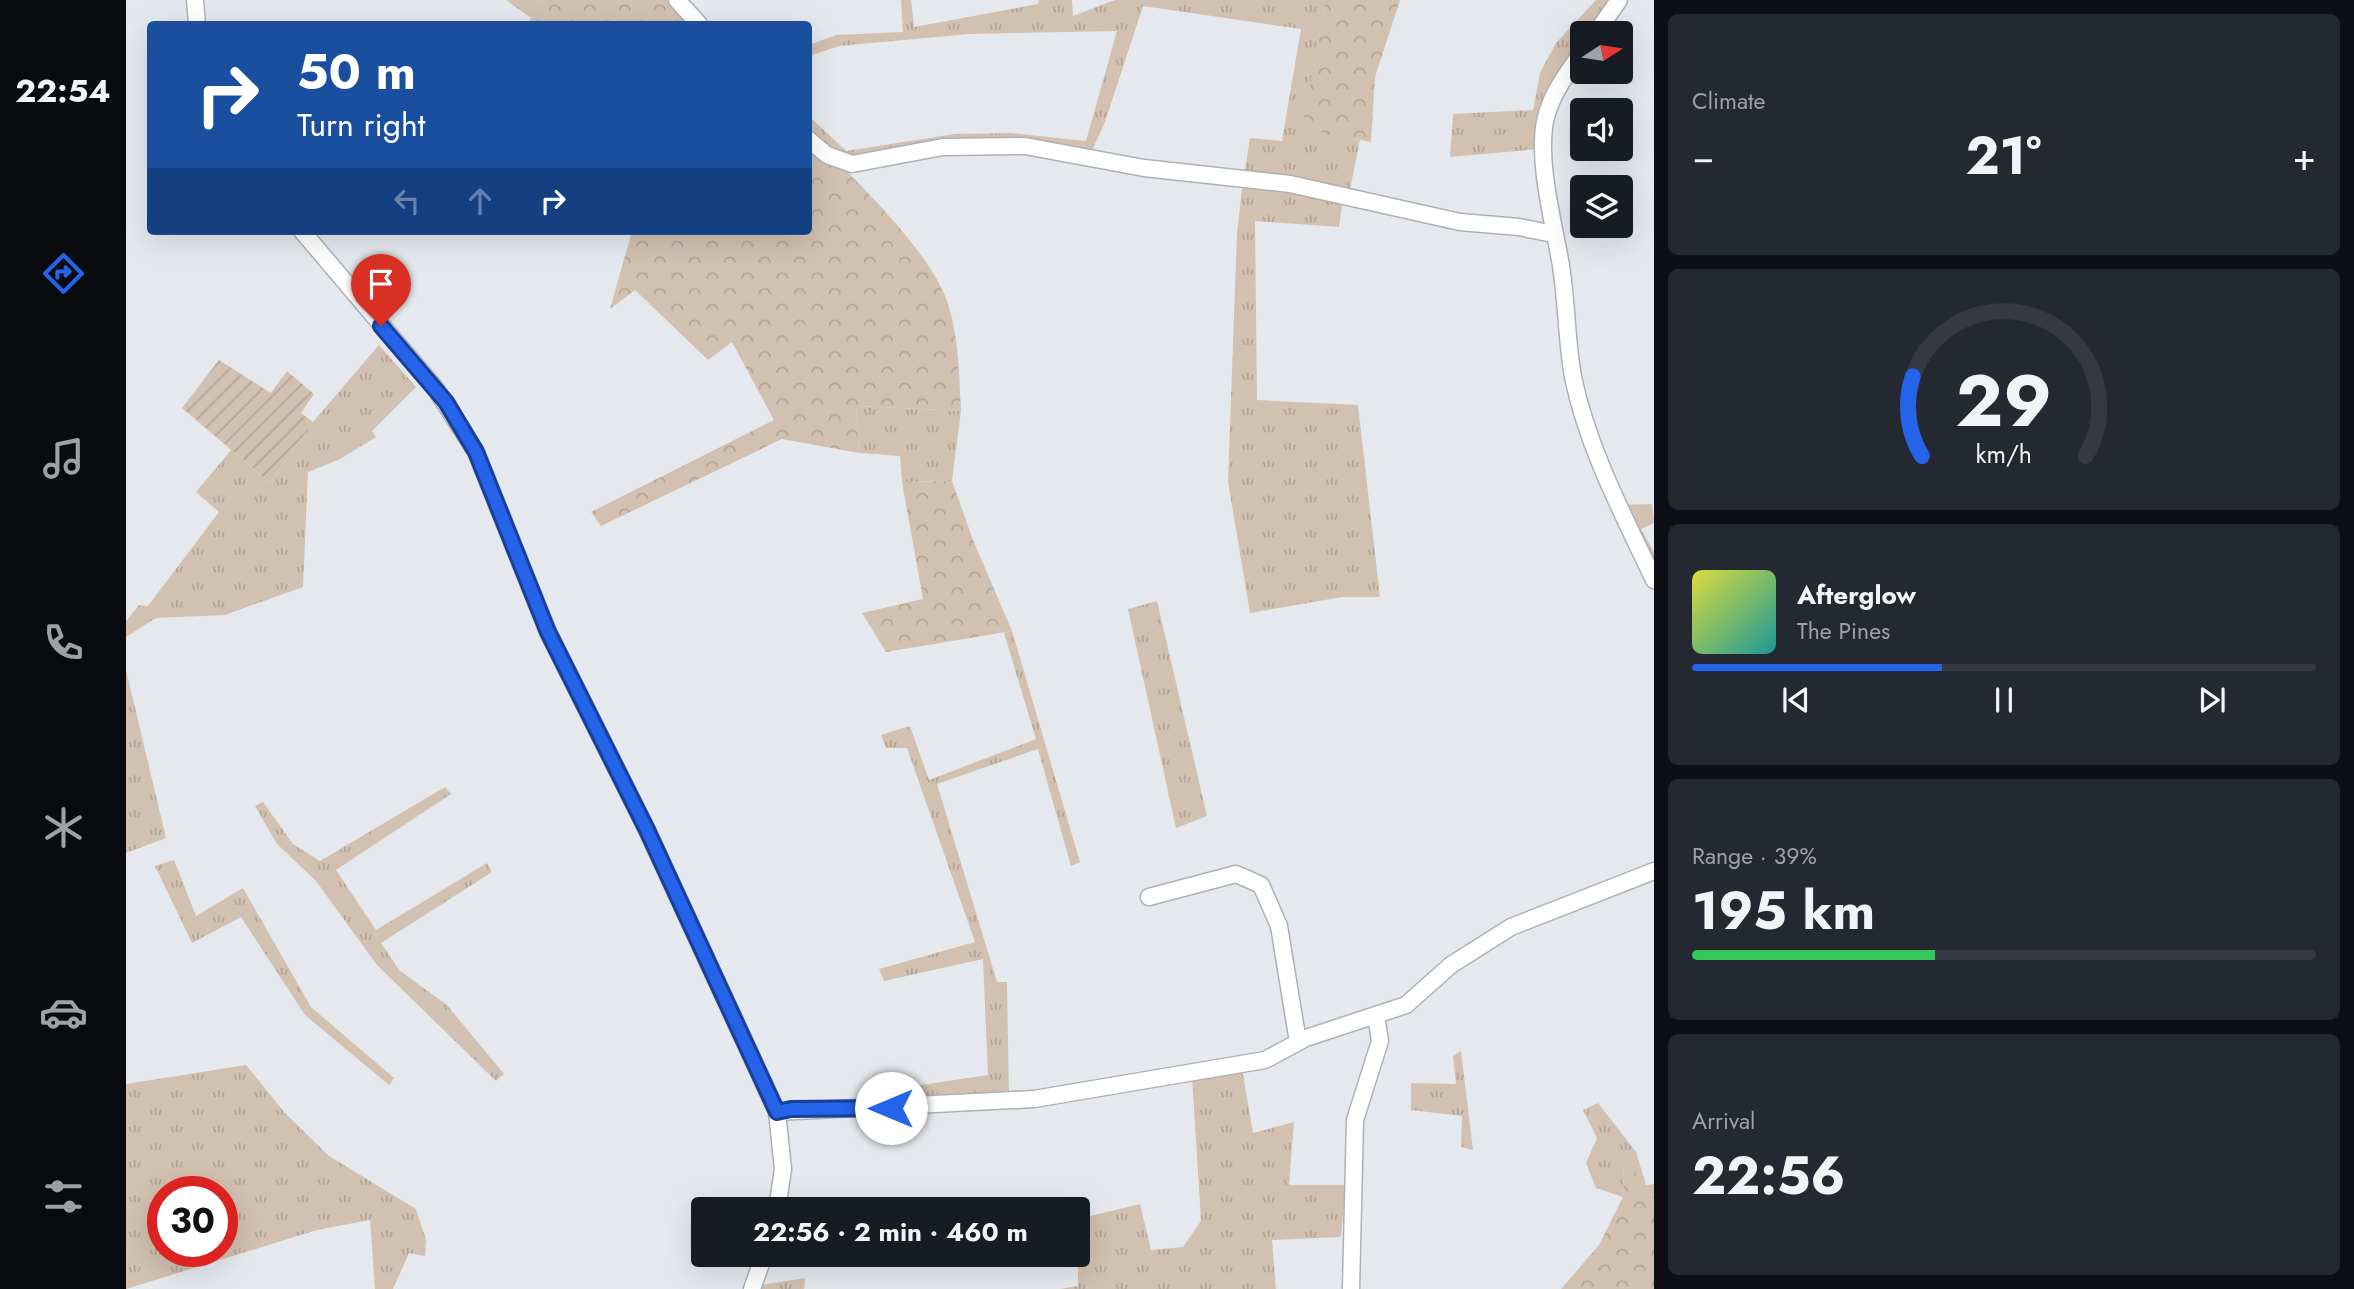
<!DOCTYPE html>
<html lang="en">
<head>
<meta charset="utf-8">
<style>
	body { margin:0; font-family:Jost,sans-serif; background:#242831; color:#f1f3f6; height:100vh; display:flex; flex-direction:column; font-size:26px; white-space:nowrap }
	* { box-sizing:border-box; margin:0 }
	p { font-size:23px; color:#9ea1a6 }
	.icon { flex:none; width:38px; height:38px; fill:none; stroke:currentColor; stroke-width:2; stroke-linecap:round; stroke-linejoin:round }
	.map { position:relative; flex:1; overflow:hidden }
	.sheet { display:flex; flex-direction:column; gap:14px; padding:14px; background:#0d0f14; width:700px }
	.sheet>* { flex:none }
	.hud { position:absolute; left:21px; top:21px; width:665px; height:214px; border-radius:7px; box-shadow:0 7px 28px #0002; background:#1a4fa0; color:#fff; overflow:hidden }
	.needle { width:46px; rotate:78deg }
	.buttons { position:absolute; left:1444px; top:21px; display:grid; gap:14px }
	.buttons a { display:grid; place-items:center; width:63px; height:63px; border-radius:7px; background:#171b24; box-shadow:0 7px 28px #0002; font-size:35px }
	.speed { position:absolute; left:21px; top:1176px; display:flex; gap:14px; font-size:35px; font-weight:700; text-align:center }
	.speed>* { display:grid; place-content:center; width:91px; height:91px; border-radius:50%; background:#171b24; box-shadow:0 7px 28px #0002; line-height:1 }
	.speed .limit { border:10px solid #d22; background:#fff; color:#111 }
	.pin { position:absolute; display:grid; place-items:center; width:60px; height:60px; color:#fff; margin:-72px -30px; border-radius:50% 50% 50% 0; rotate:-45deg; box-shadow:0 0 7px #0007 }
	.pin .icon { rotate:45deg }
	.me { position:absolute; width:77px; margin:-38px; rotate:270deg; stroke-linejoin:round; filter:drop-shadow(0 0 5px #0008) }
	.turn { display:flex; align-items:center; gap:24px; height:147px; padding:0 35px; font-size:32px }
	.turn .icon { width:91px; height:91px; stroke-width:2.5 }
	.turn b { display:block; font-size:49px; line-height:60px }
	.lanes { display:flex; align-items:center; height:66px; padding:0 35px; background:#0003; justify-content:center; gap:35px; direction:ltr }
	.lanes .off { opacity:.35 }
	.big { font-size:52px; font-weight:700; line-height:1.1 }
	.sheet .card { flex:1; display:flex; flex-direction:column; justify-content:center; gap:10px; min-width:0; padding:0 24px; border-radius:10px; background:#242831 }
	.sheet .dial { align-items:center; gap:0 }
	.dial svg { height:182px; overflow:visible; fill:none; stroke:#363941; stroke-width:7; stroke-linecap:round; text-anchor:middle }
	.dial text { fill:#f1f3f6; stroke:none }
	.song { display:flex; align-items:center; gap:21px }
	.cover { width:84px; height:84px; border-radius:10px; background:linear-gradient(135deg,hsl(60 70% 55%),hsl(180 70% 35%)) }
	.played { height:7px; border-radius:4px; background:linear-gradient(90deg,#2563eb 40%,#363941 40%) }
	.keys { display:flex; justify-content:space-around; direction:ltr }
	.heat { display:flex; justify-content:space-between; align-items:center; font-size:38px; direction:ltr }
	.charge { height:10px; border-radius:5px; background:linear-gradient(90deg,#34c759 39%,#363941 0) }
	.trip { position:absolute; left:565px; top:1197px; width:399px; height:70px; border-radius:7px; background:#171b24; box-shadow:0 7px 28px #0002; font-weight:700; line-height:70px; text-align:center }
	main { display:flex; flex:1; min-height:0 }
	.dock { display:flex; flex-direction:column; width:126px; justify-content:space-around; align-items:center; background:#090b0e; color:#9ea1a6 }
	.dock .icon { width:49px; height:49px }
	.dock .selected { color:#2563eb }
	.dock b { font-size:32px; color:#f1f3f6 }
	.map>svg:first-child { display:block }
</style>
</head>
<body>
<main>
<nav class="dock">
<b>22:54</b>
<svg class="icon selected" aria-label="directions" viewBox="0 0 24 24"><path d="M12 3l9 9-9 9-9-9zM9 14v-3h6M13 9l2 2-2 2"/></svg>
<svg class="icon" aria-label="music" viewBox="0 0 24 24"><path d="M9 18V5l10-2v13"/><circle cx="6" cy="18" r="3"/><circle cx="16" cy="16" r="3"/></svg>
<svg class="icon" aria-label="phone" viewBox="0 0 24 24"><path d="M5 4h4l2 5-3 2q2 4 5 5l2-3 5 2v4C11 20 4 13 5 4z"/></svg>
<svg class="icon" aria-label="climate" viewBox="0 0 24 24"><path d="M12 3v18M4 7l16 10M4 17L20 7"/></svg>
<svg class="icon" aria-label="car" viewBox="0 0 24 24"><path d="M5 17H2v-5l4-1 3-4h7l3 4 3 1v5h-3M9 17h6M6 11h13"/><circle cx="7" cy="17" r="2"/><circle cx="17" cy="17" r="2"/></svg>
<svg class="icon" aria-label="filters" viewBox="0 0 24 24"><path d="M4 7h16M4 17h16"/><circle cx="9" cy="7" r="2"/><circle cx="15" cy="17" r="2"/></svg>
</nav>
<div class="map">
<svg width="1528" height="1289" viewBox="0 0 1528 1289">
	<defs>
		<pattern id="grass-tufts" width="24" height="20" patternUnits="userSpaceOnUse" patternTransform="scale(1.75)"><rect width="24" height="20" fill="#d2c0b0"/><path d="M3 7l-1-3M5 7V3M7 7l1-3M15 17l-1-3M17 17v-4M19 17l1-3" fill="none" stroke="#b4a497"/></pattern>
		<pattern id="forest-crowns" width="20" height="18" patternUnits="userSpaceOnUse" patternTransform="scale(1.75)"><rect width="20" height="18" fill="#d2c0b0"/><path d="M2 6a3 3 0 1 1 6 0M12 15a3 3 0 1 1 6 0" fill="none" stroke="#b4a497"/></pattern>
		<pattern id="garden-furrows" width="10" height="10" patternUnits="userSpaceOnUse" patternTransform="scale(1.75)"><rect width="10" height="10" fill="#d2c0b0"/><path d="M-1 1l2-2M0 10L10 0M9 11l2-2" fill="none" stroke="#b4a497"/></pattern>
	</defs>
	<rect width="100%" height="100%" fill="#e5e9ed"/>
	<g fill="url(#grass-tufts)" fill-rule="evenodd">
		<polygon points="380,0 417,0 405,18"/>
		<polygon points="775,0 785,0 788,27 912,4 913,0 946,0 947,16 989,0 1199,0 1177,128 1234,140 1223,194 1118,176 1124,138 1156,141 1175,29 1017,6 979,122 963,157 893,145 712,163 683,134 682,115 720,151 829,134 885,133 960,141 991,31 843,34 713,46 683,56 683,45 710,35 777,32"/>
		<path d="M1470,0H1487L1465,33H1456V44C1421,82 1420,98 1413,149L1324,157L1327,114L1407,110L1414,73L1430,43Z"/>
		<polygon points="1117,180 1217,199 1213,227 1129,221 1131,400 1232,405 1254,597 1216,597 1124,613 1102,482 1111,233"/>
		<polygon points="253,345 290,387 246,431 250,437 212,460 182,472 177,587 99,615 30,618 0,637 0,621 13,605 22,606 93,512 70,492 105,450 144,483 187,422"/>
		<polygon points="730,406 835,411 826,481 776,482 774,456 733,453"/>
		<polygon points="1526,504 1528,523 1515,529 1528,552 1528,576 1492,505"/>
		<polygon points="1031,601 1081,816 1050,828 1002,609"/>
		<polygon points="886,631 954,862 945,866 912,749 811,784 871,982 881,982 883,1096 783,1102 782,1087 862,1075 857,959 758,981 753,969 849,942 781,748 760,748 755,735 784,726 803,780 910,739 878,633"/>
		<polygon points="0,670 40,838 0,853"/>
		<polygon points="319,787 325,794 210,870 250,930 361,863 366,872 255,943 274,971 321,1005 378,1074 370,1081 251,965 190,881 151,844 129,806 137,802 167,844 194,861"/>
		<polygon points="48,860 70,916 117,888 185,1007 268,1078 263,1085 179,1015 115,917 66,943 29,866"/>
		<polygon points="1335,1051 1347,1150 1335,1147 1336,1116 1285,1110 1285,1083 1330,1084 1327,1056"/>
		<path d="M120,1065L159,1113L203,1156L290,1209L300,1240L299,1256L283,1253L267,1289H249L244,1220L191,1230L0,1289V1084ZM37,1192H96V1251H37Z"/>
		<polygon points="1116,1069 1127,1133 1168,1122 1163,1185 1220,1185 1215,1237 1146,1240 1150,1289 934,1289 952,1286 952,1219 1014,1204 1025,1250 1057,1247 1075,1221 1066,1076"/>
		<polygon points="1472,1103 1510,1152 1520,1185 1528,1184 1528,1203 1520,1186 1498,1161 1497,1197 1470,1188 1460,1163 1471,1138 1457,1110"/>
		<polygon points="679,1278 678,1289 627,1289 628,1286"/>
	</g>
	<g fill="url(#forest-crowns)">
		<polygon points="417,0 549,0 572,24 401,24"/>
		<polygon points="1199,0 1274,0 1249,77 1245,142 1176,129"/>
		<path d="M683,134C723,173 806,252 822,304C833,338 833,375 835,411L730,406L733,453L656,439L475,526L465,512L648,420L606,342L582,360L509,290L484,309L506,231H682Z"/>
		<polygon points="826,481 847,540 886,631 760,652 736,613 797,599 776,482"/>
		<polygon points="1498,1159 1520,1186 1528,1203 1528,1289 1435,1289 1473,1245 1497,1197"/>
	</g>
	<polygon fill="url(#garden-furrows)" points="93,360 145,393 161,371 188,394 175,413 187,422 144,483 56,408"/>
	<g fill="none" stroke-linecap="round" stroke-linejoin="round">
		<g stroke="#adb1b5" stroke-width="19">
			<g id="minor">
				<polyline points="69,0 71,24"/>
				<polyline points="551,0 573,24"/>
				<polyline points="1470,33 1493,0"/>
				<path d="M1456,52C1442,72 1426,93 1420,117C1410,157 1427,220 1434,260C1441,299 1440,338 1447,377C1462,449 1497,514 1528,580"/>
				<polyline points="682,139 701,155 726,164 817,147 899,146 1018,168 1164,184 1334,222 1393,227 1427,234"/>
				<polyline points="176,231 309,388 350,452 422,632 521,830 651,1112 657,1169 651,1209"/>
				<polyline points="1023,897 1110,874 1135,885 1153,926 1172,1042"/>
				<polyline points="651,1112 908,1099 1139,1060 1180,1038 1280,1005 1325,965 1385,927 1528,871"/>
				<polyline points="626,1289 638,1255"/>
				<polyline points="1225,1289 1229,1120 1254,1041 1250,1016"/>
			</g>
		</g>
		<use href="#minor" stroke="#fff" stroke-width="16"/>
	</g>
	<g fill="none" stroke-linecap="round" stroke-linejoin="round">
		<g stroke="#184099" stroke-width="18">
			<polyline id="route" points="255,326 320,402 350,452 422,632 521,830 651,1112 665,1109 765,1108"/>
		</g>
		<use href="#route" stroke="#2563eb" stroke-width="12"/>
	</g>
</svg>
<div class="buttons">
<a><svg class="needle" viewBox="-14 -14 28 28"><path d="M0-13l5 13h-10z" fill="#e53935"/><path d="M0 13l5-13h-10z" fill="#9ea1a6"/></svg></a>
<a><svg class="icon" aria-label="sound" viewBox="0 0 24 24"><path d="M4 9h4l5-4v14l-5-4H4zM17 9q2 3 0 6"/></svg></a>
<a><svg class="icon" aria-label="layers" viewBox="0 0 24 24"><path d="M12 4l9 5-9 5-9-5zM3 14l9 5 9-5"/></svg></a>
</div>
<div class="speed"><div class="limit">30</div></div>
<div class="pin" style="left:255px;top:326px;background:#d93025"><svg class="icon" aria-label="arrive" viewBox="0 0 24 24"><path d="M6 21V4h12l-3 4 3 4H6"/></svg></div>
<svg class="me" style="left:765px;top:1108px" viewBox="-20 -20 40 40"><circle r="19" fill="#fff"/><path d="M0-13L10 11 0 6-10 11z" fill="#2563eb"/></svg>
<div class="trip">22:56 · 2 min · 460 m</div>
<div class="hud">
<div class="turn"><svg class="icon" aria-label="right" viewBox="0 0 24 24"><path d="M7 20v-9h11M14 6l5 5-5 5"/></svg><div><b>50 m</b>Turn right</div></div>
<div class="lanes"><svg class="icon off" aria-label="left" viewBox="0 0 24 24"><path d="M17 20v-9H6M10 6l-5 5 5 5"/></svg><svg class="icon off" aria-label="ahead" viewBox="0 0 24 24"><path d="M12 20V5M6 11l6-6 6 6"/></svg><svg class="icon" aria-label="right" viewBox="0 0 24 24"><path d="M7 20v-9h11M14 6l5 5-5 5"/></svg></div>
</div>
</div>
<section class="sheet">
<div class="card"><p>Climate</p>
<div class="heat"><a>−</a><b class="big">21°</b><a>+</a></div>
</div>
<div class="card dial"><svg viewBox="0 0 100 80">
<path d="M14 69A42 42 0 1 1 86 69"/>
<path d="M14 69A42 42 0 0 1 10 34" stroke="#2563eb"/>
<text x="50" y="56" font-size="32" font-weight="700">29</text>
<text x="50" y="72" font-size="11">km/h</text>
</svg></div>
<div class="card">
<div class="song"><i class="cover"></i><div><b>Afterglow</b><p>The Pines</p></div></div>
<div class="played"></div>
<div class="keys"><svg class="icon" aria-label="previous" viewBox="0 0 24 24"><path d="M18 5L8 12l10 7zM5 5v14"/></svg><svg class="icon" aria-label="pause" viewBox="0 0 24 24"><path d="M8 5v14M16 5v14"/></svg><svg class="icon" aria-label="next" viewBox="0 0 24 24"><path d="M6 5l10 7-10 7zM19 5v14"/></svg></div>
</div>
<div class="card"><p>Range · 39%</p><b class="big">195 km</b><div class="charge"></div></div>
<div class="card"><p>Arrival</p><b class="big">22:56</b></div>
</section>
</main>
</body>
</html>
